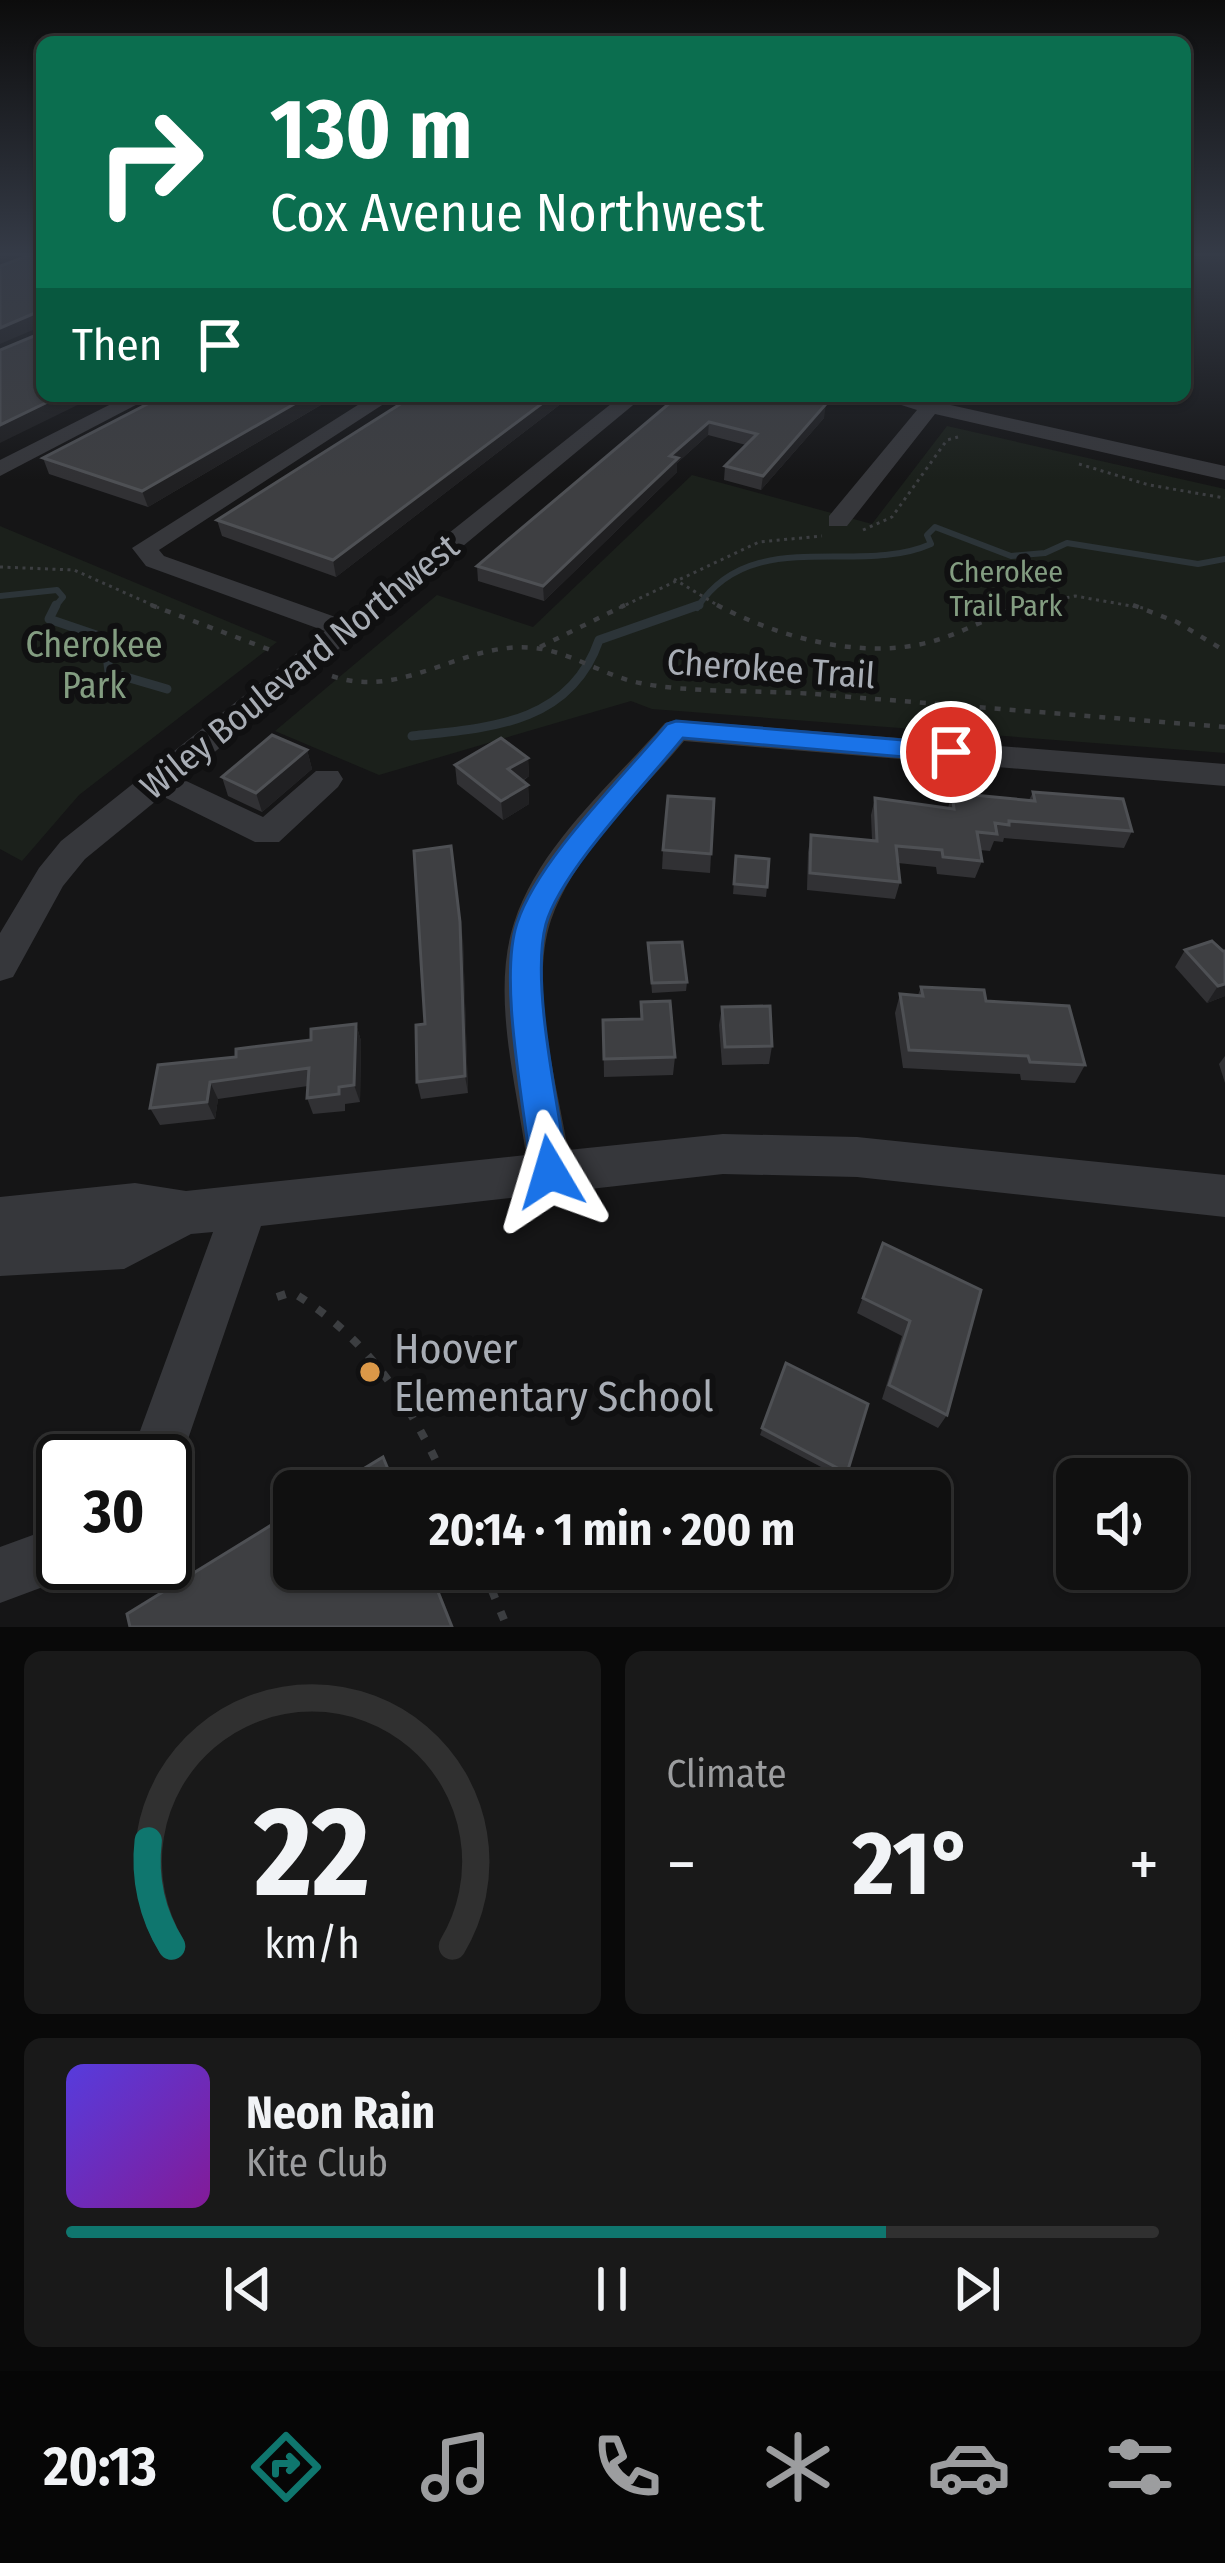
<!DOCTYPE html>
<html lang="en">
<head>
<meta charset="utf-8">
<style>
	body { margin:0; font-family:"Fira Sans Condensed",sans-serif; background:#191919; color:#f1f3f6; height:100vh; display:flex; flex-direction:column; font-size:45px; white-space:nowrap }
	* { box-sizing:border-box; margin:0 }
	p { font-size:39px; color:#9c9d9f }
	.icon { flex:none; width:66px; height:66px; fill:none; stroke:currentColor; stroke-width:2; stroke-linecap:round; stroke-linejoin:round }
	.map { position:relative; height:1627px; overflow:hidden }
	.sheet { display:flex; flex-direction:column; gap:24px; padding:24px; background:#090909; flex:1 }
	.sheet>* { flex:none }
	.hud { position:absolute; left:36px; top:36px; width:1155px; height:366px; border-radius:18px; box-shadow:0 3px 9px #0004,0 0 0 3px #303030; background:#0b6e4f; color:#fff; overflow:hidden }
	.tools { position:absolute; left:1056px; top:1458px; display:grid; gap:24px }
	.tools a { display:grid; place-items:center; width:132px; height:132px; border-radius:18px; background:#101010; box-shadow:0 3px 9px #0004,0 0 0 3px #303030; font-size:60px }
	.speed { position:absolute; left:36px; top:1434px; display:flex; gap:24px; font-size:60px; font-weight:700; text-align:center }
	.speed>* { display:grid; place-content:center; width:156px; height:156px; border-radius:50%; background:#101010; box-shadow:0 3px 9px #0004,0 0 0 3px #303030; line-height:1 }
	.speed .limit { border:6px solid #111; border-radius:18px; background:#fff; color:#111 }
	.pin { position:absolute; display:grid; place-items:center; width:102px; height:102px; color:#fff; margin:-51px; border:6px solid #fff; border-radius:50%; box-shadow:0 3px 12px #0007 }
	.me { position:absolute; width:132px; margin:-66px; rotate:353deg; stroke-linejoin:round; filter:drop-shadow(0 0 9px #0008) }
	.turn { display:flex; align-items:center; gap:42px; height:252px; padding:0 36px; font-size:54px }
	.turn .icon { width:156px; height:156px; stroke-width:2.5 }
	.turn b { display:block; font-size:84px; line-height:102px }
	.then { display:flex; align-items:center; height:114px; padding:0 36px; background:#0003; gap:24px; font-size:45px }
	.big { font-size:90px; font-weight:700; line-height:1.1 }
	.sheet .tile { flex:1; display:flex; flex-direction:column; justify-content:center; gap:18px; min-width:0; padding:0 42px; border-radius:18px; background:#191919 }
	.sheet .dial { align-items:center; gap:0 }
	.dial svg { height:312px; overflow:visible; fill:none; stroke:#303030; stroke-width:7; stroke-linecap:round; text-anchor:middle }
	.dial text { fill:#f1f3f6; stroke:none }
	.song { display:flex; align-items:center; gap:36px }
	.cover { width:144px; height:144px; border-radius:18px; background:linear-gradient(135deg,hsl(250 70% 55%),hsl(290 70% 35%)) }
	.played { height:12px; border-radius:6px; background:linear-gradient(90deg,#0f766e 75%,#303030 75%) }
	.keys { display:flex; justify-content:space-around; direction:ltr }
	.heat { display:flex; justify-content:space-between; align-items:center; font-size:66px; direction:ltr }
	.sheet .tiles { flex:1; display:grid; gap:24px; grid-template-columns:1fr 1fr }
	.tile:last-child { grid-column:span 2 }
	.trip { position:absolute; left:273px; top:1470px; width:678px; height:120px; border-radius:18px; background:#101010; box-shadow:0 3px 9px #0004,0 0 0 3px #303030; font-weight:700; line-height:120px; text-align:center }
	.dock { display:flex; height:192px; justify-content:space-around; align-items:center; background:#060606; color:#9c9d9f }
	.dock .icon { width:84px; height:84px }
	.dock .active { color:#0f766e }
	.dock b { font-size:54px; color:#f1f3f6 }
	.map>svg:first-child { display:block }
</style>
</head>
<body>
<div class="map">
<svg width="1225" height="1627" viewBox="0 0 1225 1627">
	<rect width="100%" height="100%" fill="#151516"/>
	<g fill="#1b201b">
		<polygon points="947,426 1225,489 1225,753 652,709 631,701 379,775 275,731 437,595 533,627 692,475 872,524"/>
		<polygon points="0,526 277,642 79,795 22,861 0,849"/>
	</g>
	<g fill="none" stroke-linecap="round" stroke-linejoin="round">
		<g stroke="#2c3438" stroke-width="6">
			<polyline points="0,596 57,590 63,597 54,608"/>
			<path d="M697,608C752,524 857,577 931,544L927,535L935,527L1011,556L1045,553L1067,543L1198,564L1225,559"/>
		</g>
		<g stroke="#2c3438" stroke-width="9">
			<polyline points="56,605 49,619 105,638 109,672 167,689"/>
			<path d="M412,736C489,728 570,724 599,640L699,605"/>
		</g>
		<g stroke="#3c3e41" stroke-width="3" stroke-dasharray="3 4.5" stroke-linecap="butt">
			<polyline points="1079,464 1149,485 1225,498"/>
			<polyline points="863,530 892,517 947,440 958,437"/>
			<polyline points="0,567 74,570 159,608"/>
			<polyline points="674,579 722,608"/>
			<polyline points="619,608 759,542 822,536"/>
			<polyline points="1015,608 1075,596 1143,608"/>
		</g>
		<g stroke="#3c3e41" stroke-width="4.5" stroke-dasharray="6 9" stroke-linecap="butt">
			<polyline points="151,605 273,651"/>
			<path d="M717,605C780,638 866,662 937,640C967,631 994,614 1025,605"/>
			<polyline points="1133,605 1177,622 1225,651"/>
			<polyline points="540,647 625,605"/>
			<path d="M332,676C404,701 463,640 535,648C571,652 604,676 640,683C688,693 762,690 814,694C951,705 1088,716 1225,727"/>
		</g>
		<g stroke="#3c3e41" stroke-width="8" stroke-dasharray="9 14" stroke-linecap="butt">
			<path d="M277,1297L292,1292C370,1339 414,1409 450,1491"/>
			<polyline points="483,1569 507,1627"/>
		</g>
		<g fill="#36373b" fill-rule="evenodd">
			<polygon points="127,396 153,396 0,476 0,460"/>
			<polygon points="372,396 396,396 159,550 164,556 341,619 621,396 644,396 182,779 263,817 316,771 338,771 343,779 338,787 279,842 255,842 162,796 85,859 63,886 13,977 0,981 0,933 39,868 61,841 325,631 146,566 132,548"/>
			<polygon points="873,396 910,396 1225,466 1225,480 935,414 847,526 829,526 829,516 917,410"/>
			<path d="M676,720L1225,764V786L684,741C639,795 575,852 551,920C529,985 557,1084 568,1150L723,1134L857,1137L1225,1175V1217L857,1177L723,1174L261,1226L174,1480L165,1483V1461H129L213,1232L191,1234L124,1269L0,1276V1197L135,1183L186,1191L526,1155C516,1083 491,994 514,923C539,845 613,783 665,723Z"/>
			<polygon points="63,1524 63,1563 86,1563 83,1572 0,1603 0,1547"/>
		</g>
	</g>
	<g fill="#313134">
		<polygon points="163,396 336,396 148,507 49,474 43,458"/>
		<polygon points="413,396 571,396 336,577 222,536 217,520"/>
		<polygon points="678,396 824,418 761,490 724,480 725,466 746,445 708,435 677,463 677,472 544,601 478,581 477,566"/>
		<polygon points="307,750 312,769 262,812 228,796 222,777"/>
		<polygon points="528,758 529,776 523,781 528,785 529,804 503,820 457,784 455,765"/>
		<polygon points="1033,792 1132,831 1124,848 1004,838 1003,842 994,841 990,851 980,850 982,861 975,878 937,874 936,867 898,863 900,882 895,899 807,890 808,852 811,835 872,840 871,815 875,798 948,808 952,793 1029,800"/>
		<polygon points="714,799 710,873 662,869 663,850"/>
		<polygon points="736,856 767,887 766,897 733,894"/>
		<polygon points="463,940 468,1093 421,1099 417,1082 425,1024"/>
		<polygon points="648,943 687,982 686,991 652,993"/>
		<polygon points="1185,950 1225,951 1225,996 1207,1003 1175,967"/>
		<polygon points="921,987 1085,1065 1075,1083 1021,1080 1020,1074 903,1068 895,1013 900,994 918,995"/>
		<polygon points="641,1002 675,1057 673,1075 604,1077 603,1020 641,1019"/>
		<polygon points="722,1007 772,1046 769,1064 722,1065 719,1025"/>
		<polygon points="356,1024 361,1041 360,1102 345,1104 345,1111 313,1114 307,1098 308,1086 218,1099 215,1119 160,1125 150,1108 236,1057 311,1040"/>
		<polygon points="1225,1056 1225,1083 1219,1064"/>
		<polygon points="883,1243 947,1415 938,1428 882,1399 902,1336 857,1313"/>
		<polygon points="786,1363 847,1473 844,1479 760,1435"/>
	</g>
	<g fill="#202022">
		<polygon points="0,252 22,252 0,260"/>
		<polygon points="35,313 40,327 0,344 0,328"/>
		<polygon points="60,396 96,396 0,443 0,425"/>
		<polygon points="308,396 336,396 148,507 142,491"/>
		<polygon points="552,396 571,396 336,577 333,560"/>
		<polygon points="826,404 824,418 761,490 763,476"/>
		<polygon points="709,422 708,435 677,463 677,472 544,601 543,586 670,456"/>
		<polygon points="307,750 312,769 262,812 256,793"/>
		<polygon points="528,758 529,776 510,788 508,769"/>
		<polygon points="528,785 529,804 503,820 501,801"/>
		<polygon points="451,846 463,940 468,1093 465,1076"/>
		<polygon points="1225,984 1225,996 1207,1003 1218,986"/>
		<polygon points="356,1024 361,1041 360,1102 354,1085"/>
		<polygon points="210,1082 218,1099 215,1119 207,1102"/>
		<polygon points="429,1569 439,1569 432,1573 454,1627 452,1627"/>
	</g>
	<g fill="#3e3f42" stroke="#4e5054" stroke-width="3">
		<polygon points="38,252 42,252 42,396 60,396 0,425 0,350 39,334 42,317 35,313 0,328 0,266"/>
		<polygon points="163,396 308,396 142,491 43,458"/>
		<polygon points="413,396 552,396 333,560 217,520"/>
		<polygon points="678,396 792,396 826,404 763,476 725,466 757,434 709,422 670,456 678,458 543,586 477,566"/>
		<polygon points="272,735 307,750 256,793 222,777"/>
		<polygon points="501,738 528,758 508,769 528,785 501,801 455,765"/>
		<polygon points="1033,792 1123,799 1132,831 1009,821 1009,825 995,823 997,834 977,832 982,861 943,857 942,850 896,846 900,882 810,873 811,835 877,841 875,798 954,809 952,793 1035,801"/>
		<polygon points="668,796 714,799 711,854 663,850"/>
		<polygon points="451,846 460,922 465,1076 417,1082 416,1025 425,1024 414,851"/>
		<polygon points="736,856 769,859 767,887 734,884"/>
		<polygon points="1212,941 1223,951 1225,951 1225,984 1218,986 1185,950"/>
		<polygon points="682,942 687,982 652,983 648,943"/>
		<polygon points="921,987 984,990 986,1001 1069,1006 1085,1065 1030,1062 1028,1056 909,1050 900,994 923,996"/>
		<polygon points="670,1001 675,1057 604,1059 603,1020 642,1019 641,1002"/>
		<polygon points="770,1006 772,1046 725,1047 722,1007"/>
		<polygon points="356,1024 354,1085 339,1087 339,1094 307,1098 309,1068 210,1082 207,1102 150,1108 158,1065 236,1057 236,1049 311,1040 311,1029"/>
		<polygon points="883,1243 981,1290 947,1415 889,1385 910,1321 863,1298"/>
		<polygon points="786,1363 868,1404 847,1473 762,1428"/>
		<polygon points="383,1457 397,1491 327,1491"/>
		<polygon points="294,1511 294,1569 429,1569 452,1627 130,1627 127,1614"/>
	</g>
	<linearGradient id="sky" x2="0" y2="1"><stop stop-color="#0c0c0c"/><stop offset="0.53" stop-color="#353b47"/><stop offset="1" stop-color="#353b47" stop-opacity="0"/></linearGradient>
	<rect width="1225" height="480" fill="url(#sky)"/>
	<path fill="#1a73e8" stroke="#114b97" stroke-width="3" d="M676,721L951,744L964,752L951,761L683,738C646,784 561,871 546,924C530,983 559,1108 568,1172L562,1184L550,1189L537,1184L531,1172C525,1109 498,980 517,923C538,859 623,777 667,724Z"/>
	<circle fill="#db9848" stroke="#101011" stroke-width="4.5" cx="370" cy="1372" r="12"/>
	<g text-anchor="middle" stroke-width="12" stroke-linejoin="round" paint-order="stroke">
		<g font-size="30" fill="#839d81" stroke="#101011">
			<text x="1006" y="582">Cherokee<tspan x="1006" dy="34">Trail Park</tspan></text>
		</g>
		<g font-size="36" fill="#839d81" stroke="#101011">
			<text x="94" y="657">Cherokee<tspan x="94" dy="41">Park</tspan></text>
		</g>
		<g font-size="36" fill="#a8adb5" stroke="#101011">
			<text transform="translate(299 666) rotate(-39)" y="13">Wiley Boulevard Northwest</text>
			<text transform="translate(771 668) rotate(4)" y="13">Cherokee Trail</text>
		</g>
		<g font-size="42" fill="#a8adb5" stroke="#101011" text-anchor="start">
			<text x="394" y="1363">Hoover<tspan x="394" dy="48">Elementary School</tspan></text>
		</g>
	</g>
</svg>
<div class="tools">
<a><svg class="icon" aria-label="sound" viewBox="0 0 24 24"><path d="M4 9h4l5-4v14l-5-4H4zM17 9q2 3 0 6"/></svg></a>
</div>
<div class="speed"><div class="limit">30</div></div>
<div class="pin" style="left:951px;top:752px;background:#d93025"><svg class="icon" aria-label="arrive" viewBox="0 0 24 24"><path d="M6 21V4h12l-3 4 3 4H6"/></svg></div>
<svg class="me" style="left:550px;top:1172px" viewBox="-20 -20 40 40"><path d="M0-17L14 15 0 8-14 15z" fill="#1a73e8" stroke="#fff" stroke-width="4"/></svg>
<div class="trip">20:14 · 1 min · 200 m</div>
<div class="hud">
<div class="turn"><svg class="icon" aria-label="right" viewBox="0 0 24 24"><path d="M7 20v-9h11M14 6l5 5-5 5"/></svg><div><b>130 m</b>Cox Avenue Northwest</div></div>
<div class="then">Then<svg class="icon" aria-label="arrive" viewBox="0 0 24 24"><path d="M6 21V4h12l-3 4 3 4H6"/></svg></div>
</div>
</div>
<section class="sheet">
<div class="tiles">
<div class="tile dial"><svg viewBox="0 0 100 80">
<path d="M14 69A42 42 0 1 1 86 69"/>
<path d="M14 69A42 42 0 0 1 8 42" stroke="#0f766e"/>
<text x="50" y="56" font-size="32" font-weight="700">22</text>
<text x="50" y="72" font-size="11">km/h</text>
</svg></div>
<div class="tile"><p>Climate</p>
<div class="heat"><a>−</a><b class="big">21°</b><a>+</a></div>
</div>
<div class="tile">
<div class="song"><i class="cover"></i><div><b>Neon Rain</b><p>Kite Club</p></div></div>
<div class="played"></div>
<div class="keys"><svg class="icon" aria-label="previous" viewBox="0 0 24 24"><path d="M18 5L8 12l10 7zM5 5v14"/></svg><svg class="icon" aria-label="pause" viewBox="0 0 24 24"><path d="M8 5v14M16 5v14"/></svg><svg class="icon" aria-label="next" viewBox="0 0 24 24"><path d="M6 5l10 7-10 7zM19 5v14"/></svg></div>
</div>
</div>
</section>
<nav class="dock">
<b>20:13</b>
<svg class="icon active" aria-label="directions" viewBox="0 0 24 24"><path d="M12 3l9 9-9 9-9-9zM9 14v-3h6M13 9l2 2-2 2"/></svg>
<svg class="icon" aria-label="music" viewBox="0 0 24 24"><path d="M9 18V5l10-2v13"/><circle cx="6" cy="18" r="3"/><circle cx="16" cy="16" r="3"/></svg>
<svg class="icon" aria-label="phone" viewBox="0 0 24 24"><path d="M5 4h4l2 5-3 2q2 4 5 5l2-3 5 2v4C11 20 4 13 5 4z"/></svg>
<svg class="icon" aria-label="climate" viewBox="0 0 24 24"><path d="M12 3v18M4 7l16 10M4 17L20 7"/></svg>
<svg class="icon" aria-label="car" viewBox="0 0 24 24"><path d="M5 17H2v-5l4-1 3-4h7l3 4 3 1v5h-3M9 17h6M6 11h13"/><circle cx="7" cy="17" r="2"/><circle cx="17" cy="17" r="2"/></svg>
<svg class="icon" aria-label="filters" viewBox="0 0 24 24"><path d="M4 7h16M4 17h16"/><circle cx="9" cy="7" r="2"/><circle cx="15" cy="17" r="2"/></svg>
</nav>
</body>
</html>
